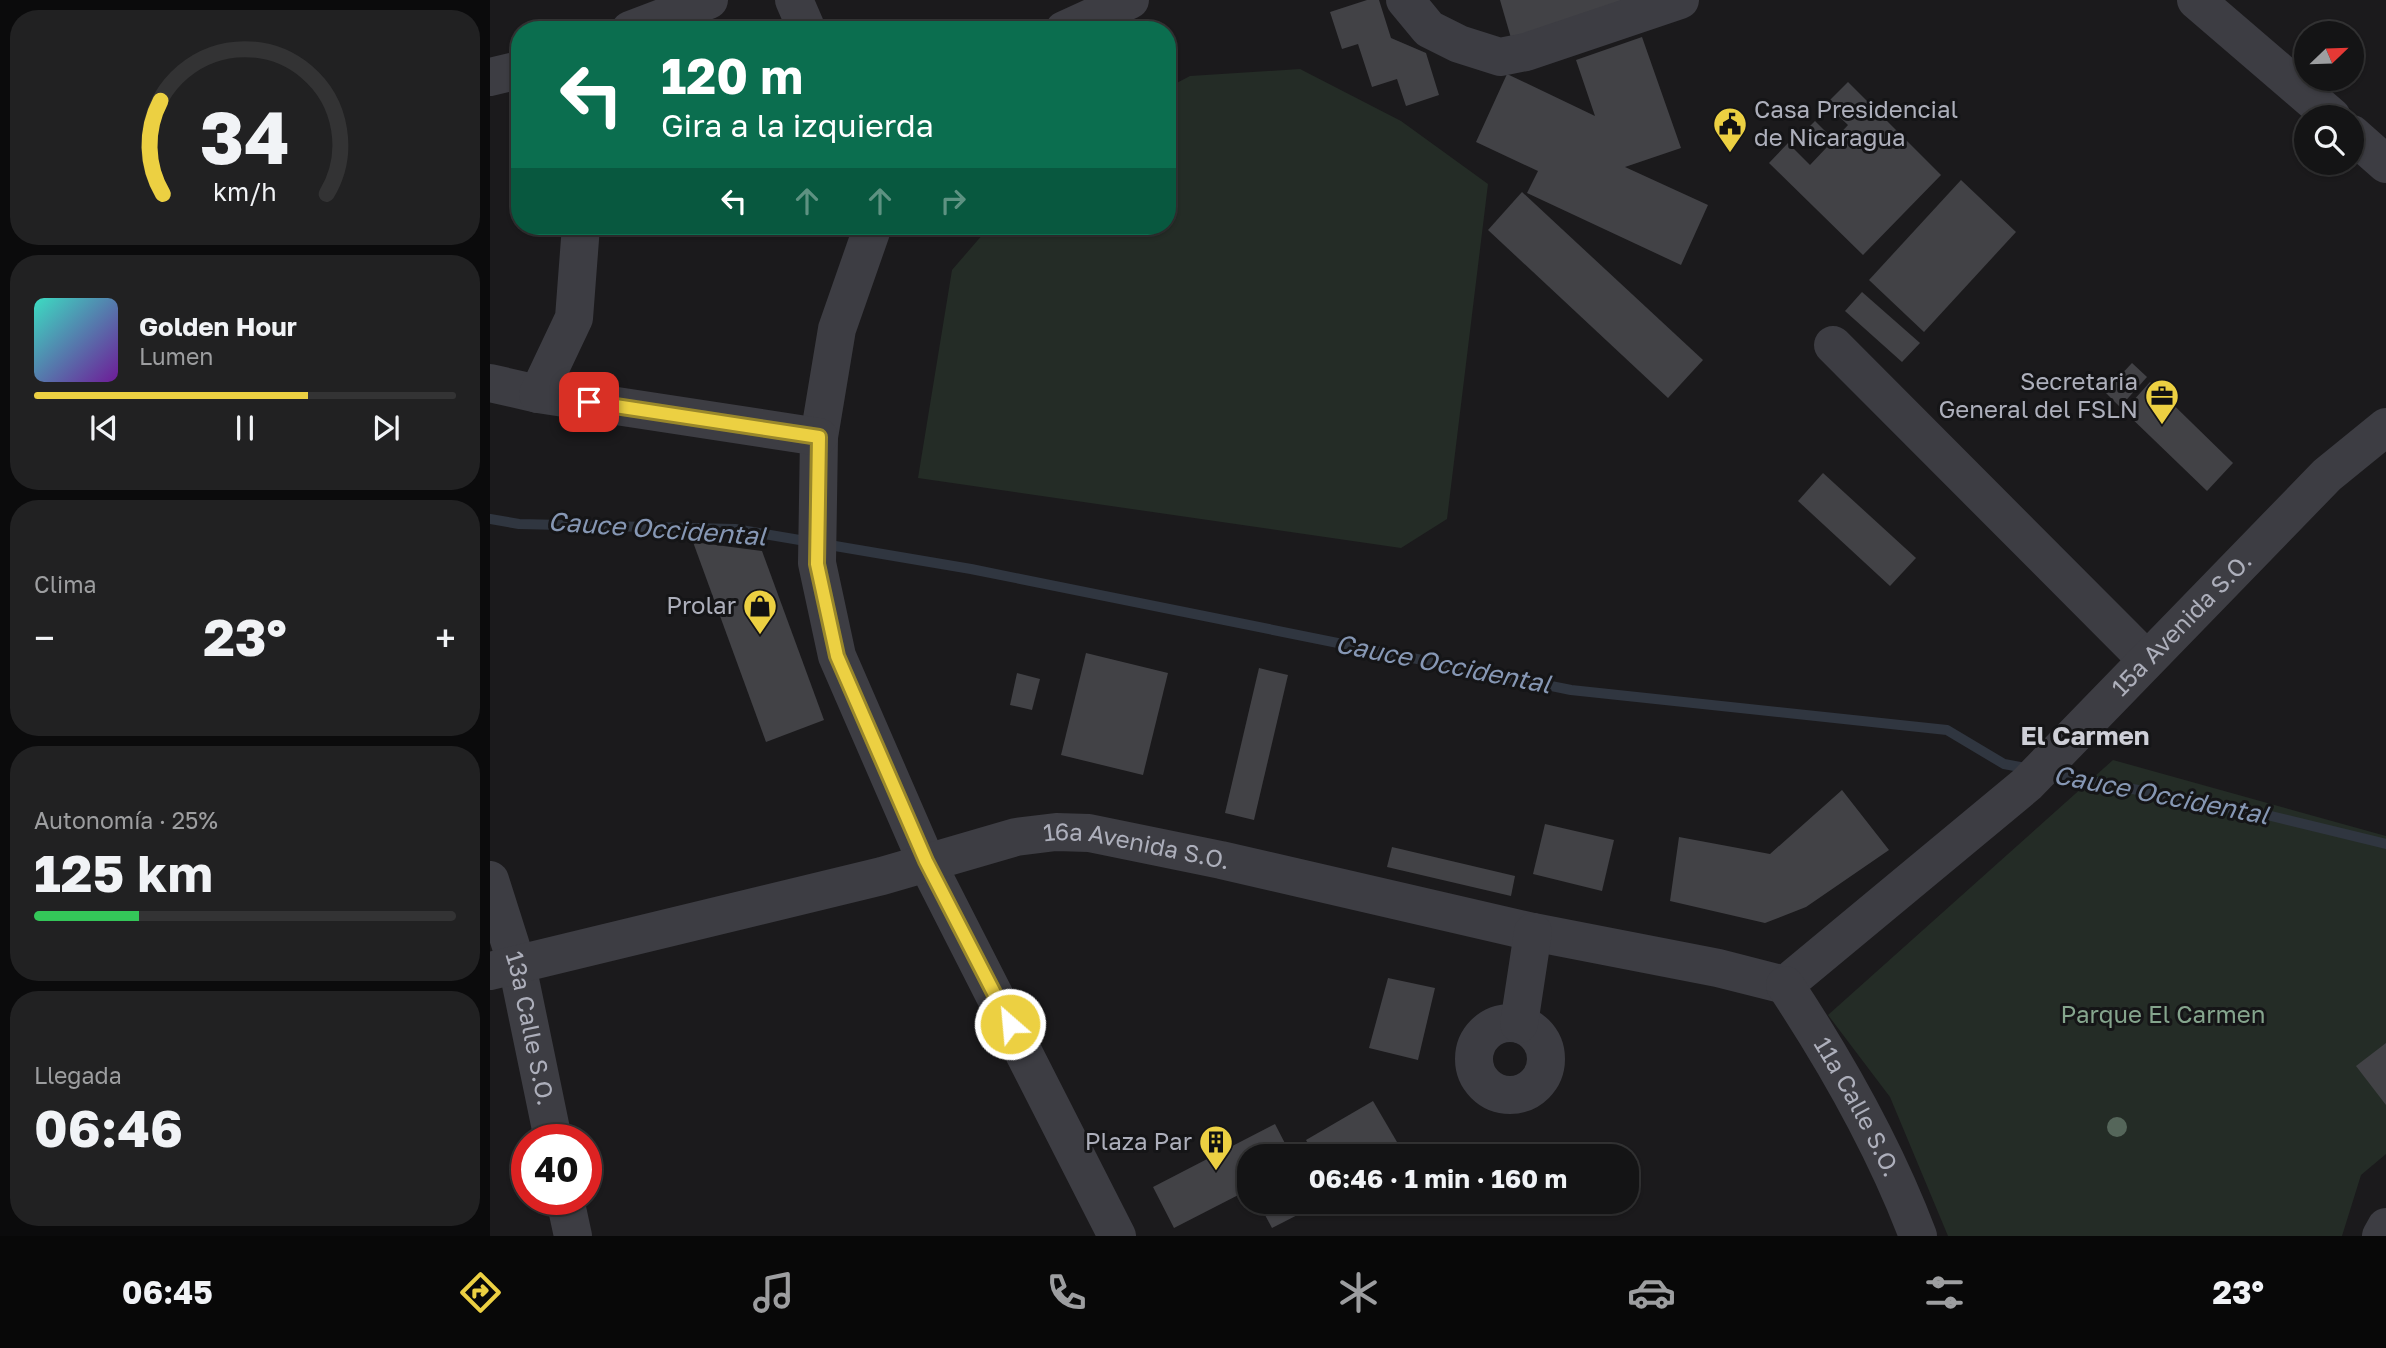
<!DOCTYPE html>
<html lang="es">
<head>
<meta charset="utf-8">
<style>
	body { margin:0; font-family:"Golos Text",sans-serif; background:#212122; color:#f1f3f6; height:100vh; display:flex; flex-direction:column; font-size:26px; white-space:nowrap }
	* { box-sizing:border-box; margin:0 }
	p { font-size:23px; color:#9d9ea0 }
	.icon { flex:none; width:38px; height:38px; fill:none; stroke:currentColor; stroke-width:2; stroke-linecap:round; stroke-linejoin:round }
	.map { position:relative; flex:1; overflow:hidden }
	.side { display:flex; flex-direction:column; gap:10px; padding:10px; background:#0b0b0c; width:490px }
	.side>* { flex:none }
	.banner { position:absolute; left:21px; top:21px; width:665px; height:214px; border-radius:28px; box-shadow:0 2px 5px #0004,0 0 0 2px #333334; background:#0b6e4f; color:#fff; overflow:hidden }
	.needle { width:46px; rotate:67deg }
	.controls { position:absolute; left:1804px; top:21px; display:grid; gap:14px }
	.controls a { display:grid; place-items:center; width:70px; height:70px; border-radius:50%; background:#141415; box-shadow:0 2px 5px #0004,0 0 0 2px #333334; font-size:35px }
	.speed { position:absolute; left:21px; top:1124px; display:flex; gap:14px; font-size:35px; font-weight:700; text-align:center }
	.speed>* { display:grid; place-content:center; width:91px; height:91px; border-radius:50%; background:#141415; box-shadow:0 2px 5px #0004,0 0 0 2px #333334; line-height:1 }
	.speed .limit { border:10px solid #d22; background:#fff; color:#111 }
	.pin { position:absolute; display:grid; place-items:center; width:60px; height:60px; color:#fff; margin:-30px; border-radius:14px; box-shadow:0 4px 10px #0006 }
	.me { position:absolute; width:77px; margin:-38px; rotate:333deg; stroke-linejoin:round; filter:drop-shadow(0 0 5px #0008) }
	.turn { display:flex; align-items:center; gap:24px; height:147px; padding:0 35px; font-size:32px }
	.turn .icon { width:91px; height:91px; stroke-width:2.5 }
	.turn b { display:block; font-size:49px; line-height:60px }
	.lanes { display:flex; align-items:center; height:66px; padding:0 35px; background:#0003; justify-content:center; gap:35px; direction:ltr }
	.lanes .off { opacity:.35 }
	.big { font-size:52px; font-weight:700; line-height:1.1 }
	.side .widget { flex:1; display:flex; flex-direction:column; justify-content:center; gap:10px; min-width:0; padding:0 24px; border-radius:28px; background:#212122 }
	.side .dial { align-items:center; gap:0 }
	.dial svg { height:182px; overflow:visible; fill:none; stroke:#333334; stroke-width:7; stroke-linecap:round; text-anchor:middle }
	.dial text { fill:#f1f3f6; stroke:none }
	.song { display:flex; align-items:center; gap:21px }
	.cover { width:84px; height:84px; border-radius:10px; background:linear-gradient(135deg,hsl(170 70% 55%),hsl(280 70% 35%)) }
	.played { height:7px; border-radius:4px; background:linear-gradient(90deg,#ecd042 65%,#333334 65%) }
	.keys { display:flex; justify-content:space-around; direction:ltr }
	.heat { display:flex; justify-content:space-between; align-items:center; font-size:38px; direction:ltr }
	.charge { height:10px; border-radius:5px; background:linear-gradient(90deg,#34c759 25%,#333334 0) }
	.trip { position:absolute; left:747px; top:1144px; width:402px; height:70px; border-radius:28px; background:#141415; box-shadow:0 2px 5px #0004,0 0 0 2px #333334; font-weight:700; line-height:70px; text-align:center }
	.dock { display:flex; height:112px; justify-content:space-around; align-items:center; background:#080808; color:#9d9ea0 }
	.dock .icon { width:49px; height:49px }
	.dock .active { color:#ecd042 }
	.dock b { font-size:32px; color:#f1f3f6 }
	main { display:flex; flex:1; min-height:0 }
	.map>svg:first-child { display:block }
</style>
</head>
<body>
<main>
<section class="side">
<div class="widget dial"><svg viewBox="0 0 100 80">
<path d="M14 69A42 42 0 1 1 86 69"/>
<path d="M14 69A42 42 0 0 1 13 28" stroke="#ecd042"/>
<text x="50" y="56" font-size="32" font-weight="700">34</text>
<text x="50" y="72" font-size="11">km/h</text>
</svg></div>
<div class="widget">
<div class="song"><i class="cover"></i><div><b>Golden Hour</b><p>Lumen</p></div></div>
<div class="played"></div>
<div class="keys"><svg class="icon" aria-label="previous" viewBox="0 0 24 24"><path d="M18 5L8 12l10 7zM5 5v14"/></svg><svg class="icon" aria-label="pause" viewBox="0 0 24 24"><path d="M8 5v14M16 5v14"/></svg><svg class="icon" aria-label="next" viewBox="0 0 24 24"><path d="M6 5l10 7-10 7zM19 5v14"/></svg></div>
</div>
<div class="widget"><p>Clima</p>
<div class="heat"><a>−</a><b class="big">23°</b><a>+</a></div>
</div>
<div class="widget"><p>Autonomía · 25%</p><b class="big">125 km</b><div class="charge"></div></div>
<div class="widget"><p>Llegada</p><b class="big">06:46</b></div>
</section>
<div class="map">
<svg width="1896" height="1236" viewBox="0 0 1896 1236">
	<rect width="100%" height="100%" fill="#1b1a1c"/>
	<g fill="#242c26">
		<polygon points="810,69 911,121 998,184 957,519 911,548 428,478 462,270 500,226 677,226 677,88 700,76"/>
		<polygon points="1623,760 1896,836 1896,1154 1871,1175 1852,1236 1458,1236 1400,1097 1338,1015"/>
	</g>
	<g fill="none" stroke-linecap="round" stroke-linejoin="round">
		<g stroke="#303640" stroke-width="10">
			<polyline points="0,519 29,524 245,529 481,569 1081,690 1457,730 1514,764 1541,769"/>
			<polyline points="1560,773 1777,815 1896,844"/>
		</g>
	</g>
	<g fill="#424246">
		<polygon points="877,0 889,0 901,38 936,53 949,95 916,106 907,79 882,87 868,44 852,49 840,12"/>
		<polygon points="1010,0 1174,0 1023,45"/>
		<polygon points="1152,37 1191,148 1135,167 1218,205 1191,265 1037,193 1048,171 986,142 1017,74 1105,116 1086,60"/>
		<polygon points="1358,82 1451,175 1373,255 1279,163 1298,143 1320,165 1337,147 1318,128 1325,121 1344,140 1358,125 1336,104"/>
		<polygon points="1471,180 1526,232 1434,332 1379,280"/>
		<polygon points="1032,192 1213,360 1178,398 998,230"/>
		<polygon points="1372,292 1430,343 1412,362 1355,311"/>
		<polygon points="1642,363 1657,377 1630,407 1615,392"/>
		<polygon points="1660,382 1743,463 1717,491 1634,411"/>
		<polygon points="1333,473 1426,558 1400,586 1308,501"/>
		<polygon points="203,542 272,551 334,720 276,742"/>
		<polygon points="596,653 678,673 653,775 571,755"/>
		<polygon points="769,668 798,675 764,820 735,813"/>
		<polygon points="527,673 550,679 542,710 520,705"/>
		<polygon points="1352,790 1399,850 1316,907 1275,923 1180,901 1189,837 1280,854"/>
		<polygon points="1055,824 1124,840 1112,891 1043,874"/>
		<polygon points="902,847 1025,876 1021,896 897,867"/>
		<polygon points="898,978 945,988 928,1060 879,1048"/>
		<polygon points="1896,1043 1896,1105 1866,1066"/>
		<polygon points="883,1101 914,1154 909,1157 826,1157 816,1140"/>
		<polygon points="785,1124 802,1157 760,1157 760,1189 684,1228 663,1187"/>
		<polygon points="768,1202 825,1202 827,1205 782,1228"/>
	</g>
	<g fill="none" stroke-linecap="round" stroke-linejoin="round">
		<g stroke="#3d3d43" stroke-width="38">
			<polyline points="304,0 317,30"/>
			<polyline points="915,0 939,29 969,44 1010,57 1036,52 1190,0"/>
			<polyline points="1706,0 1842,117"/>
			<polyline points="140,30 219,0"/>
			<polyline points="574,30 640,0"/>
			<polyline points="0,77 30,70"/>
			<polyline points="1862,134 1896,164"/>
			<polyline points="383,226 347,329 329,437 327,563 347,656 436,861 627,1236"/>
			<polyline points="1343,345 1656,659"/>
			<polyline points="0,383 48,394 329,437"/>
			<polyline points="48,394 84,318 91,226"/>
			<path id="s1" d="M0,880L27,965L63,1139"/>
			<path id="s2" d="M0,971L392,876L526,837L566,832L599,833L731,860L1043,932L1228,968L1295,985"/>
			<path id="s3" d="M1295,985L1537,784L1837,475L1896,427"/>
			<path id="s4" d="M1295,985C1348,1065 1394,1146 1428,1236"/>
			<circle cx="1020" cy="1059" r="36"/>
			<polyline points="1029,1024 1043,932"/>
			<polyline points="75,1199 83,1236"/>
			<polyline points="1891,1236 1896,1227"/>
		</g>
	</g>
	<circle fill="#55665a" cx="1627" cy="1127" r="10"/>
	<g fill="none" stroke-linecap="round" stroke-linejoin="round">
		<g stroke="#99872b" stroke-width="18">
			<polyline id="route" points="99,402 329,437 327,564 347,656 436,861 520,1024"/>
		</g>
		<use href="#route" stroke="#ecd042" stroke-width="12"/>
	</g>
	<defs>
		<g id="civic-pin" transform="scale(1.75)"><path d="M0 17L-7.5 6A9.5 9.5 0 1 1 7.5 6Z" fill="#ecd042" stroke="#151517"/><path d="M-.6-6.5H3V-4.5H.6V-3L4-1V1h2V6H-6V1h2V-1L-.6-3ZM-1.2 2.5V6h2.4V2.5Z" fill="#111"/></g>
		<g id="office-pin" transform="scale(1.75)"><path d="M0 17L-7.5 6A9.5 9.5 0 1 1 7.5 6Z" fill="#ecd042" stroke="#151517"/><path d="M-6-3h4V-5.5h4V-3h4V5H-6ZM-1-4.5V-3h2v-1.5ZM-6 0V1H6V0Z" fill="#111"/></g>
		<g id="shop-pin" transform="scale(1.75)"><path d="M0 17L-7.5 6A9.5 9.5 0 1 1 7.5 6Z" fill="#ecd042" stroke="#151517"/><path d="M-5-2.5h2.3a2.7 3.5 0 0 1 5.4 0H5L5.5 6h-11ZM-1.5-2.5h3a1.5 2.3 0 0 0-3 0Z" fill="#111"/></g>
		<g id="building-pin" transform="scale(1.75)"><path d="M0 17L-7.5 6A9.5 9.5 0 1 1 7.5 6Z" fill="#ecd042" stroke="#151517"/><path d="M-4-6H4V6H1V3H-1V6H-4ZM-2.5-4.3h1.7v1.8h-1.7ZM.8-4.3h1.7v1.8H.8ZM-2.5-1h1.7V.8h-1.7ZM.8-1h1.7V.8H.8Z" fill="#111"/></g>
	</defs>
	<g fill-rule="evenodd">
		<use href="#civic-pin" x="1240" y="124"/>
		<use href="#office-pin" x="1672" y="396"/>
		<use href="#shop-pin" x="270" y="606"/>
		<use href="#building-pin" x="726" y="1142"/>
	</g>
	<g text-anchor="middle" stroke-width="6" stroke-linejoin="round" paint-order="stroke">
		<g font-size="24" fill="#adafbb" stroke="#151517" text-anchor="end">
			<text x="1264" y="118" text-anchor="start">Casa Presidencial<tspan x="1264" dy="28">de Nicaragua</tspan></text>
			<text x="1648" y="390">Secretaria<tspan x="1648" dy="28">General del FSLN</tspan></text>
			<text x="246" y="614">Prolar</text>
			<text x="702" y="1150">Plaza Par</text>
		</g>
		<g font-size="24" fill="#adafbb" stroke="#151517">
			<text dy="8" stroke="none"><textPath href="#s3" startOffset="537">15a Avenida S.O.</textPath></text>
			<text dy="8" stroke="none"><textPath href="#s2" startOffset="665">16a Avenida S.O.</textPath></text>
			<text dy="8" stroke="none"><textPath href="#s1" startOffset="154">13a Calle S.O.</textPath></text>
			<text dy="8" stroke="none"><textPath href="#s4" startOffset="142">11a Calle S.O.</textPath></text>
		</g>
		<g font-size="24" fill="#85a58d" stroke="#151517">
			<text x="1673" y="1023">Parque El Carmen</text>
		</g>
		<g font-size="26" font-style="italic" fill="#8697b4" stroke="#151517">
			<text transform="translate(167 529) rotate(4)" y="9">Cauce Occidental</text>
			<text transform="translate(953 664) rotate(11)" y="9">Cauce Occidental</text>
			<text transform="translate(1671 795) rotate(11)" y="9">Cauce Occidental</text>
		</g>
		<g font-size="26" font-weight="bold" fill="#cecfd7" stroke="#151517">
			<text x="1595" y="745">El Carmen</text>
		</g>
	</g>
</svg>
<div class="controls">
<a><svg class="needle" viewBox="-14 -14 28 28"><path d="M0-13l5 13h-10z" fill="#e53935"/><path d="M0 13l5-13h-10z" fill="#9d9ea0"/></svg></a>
<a><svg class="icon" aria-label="search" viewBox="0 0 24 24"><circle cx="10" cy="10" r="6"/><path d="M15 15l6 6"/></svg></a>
</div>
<div class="speed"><div class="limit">40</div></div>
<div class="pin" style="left:99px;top:402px;background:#d93025"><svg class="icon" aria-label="arrive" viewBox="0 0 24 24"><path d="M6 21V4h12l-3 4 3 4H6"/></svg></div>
<svg class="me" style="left:520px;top:1024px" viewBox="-20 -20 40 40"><circle r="17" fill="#ecd042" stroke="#fff" stroke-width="3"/><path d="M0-11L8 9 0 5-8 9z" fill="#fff"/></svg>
<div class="trip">06:46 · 1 min · 160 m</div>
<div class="banner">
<div class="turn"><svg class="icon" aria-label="left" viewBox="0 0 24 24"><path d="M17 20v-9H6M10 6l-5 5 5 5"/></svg><div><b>120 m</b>Gira a la izquierda</div></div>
<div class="lanes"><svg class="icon" aria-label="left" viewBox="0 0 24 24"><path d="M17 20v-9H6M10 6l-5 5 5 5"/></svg><svg class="icon off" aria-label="ahead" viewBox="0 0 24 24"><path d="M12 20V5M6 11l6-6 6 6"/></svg><svg class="icon off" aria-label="ahead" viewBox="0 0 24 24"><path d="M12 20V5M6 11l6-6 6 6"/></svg><svg class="icon off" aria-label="right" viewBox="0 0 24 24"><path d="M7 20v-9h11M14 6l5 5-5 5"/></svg></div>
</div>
</div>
</main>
<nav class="dock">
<b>06:45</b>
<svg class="icon active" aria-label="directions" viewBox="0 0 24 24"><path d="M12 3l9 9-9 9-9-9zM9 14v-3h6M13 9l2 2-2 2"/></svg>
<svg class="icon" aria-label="music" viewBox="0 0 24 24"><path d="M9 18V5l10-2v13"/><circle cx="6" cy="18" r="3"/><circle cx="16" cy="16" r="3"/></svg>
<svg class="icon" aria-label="phone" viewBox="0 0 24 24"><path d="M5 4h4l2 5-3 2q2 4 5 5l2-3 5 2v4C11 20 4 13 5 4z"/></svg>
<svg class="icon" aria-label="climate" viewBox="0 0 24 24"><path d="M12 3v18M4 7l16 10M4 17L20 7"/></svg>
<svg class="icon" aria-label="car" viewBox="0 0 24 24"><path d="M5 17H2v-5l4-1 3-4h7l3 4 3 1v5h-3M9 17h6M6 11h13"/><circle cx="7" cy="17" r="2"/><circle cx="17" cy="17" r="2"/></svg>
<svg class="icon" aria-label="filters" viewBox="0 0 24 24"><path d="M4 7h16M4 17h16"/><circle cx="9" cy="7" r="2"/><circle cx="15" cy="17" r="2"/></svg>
<b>23°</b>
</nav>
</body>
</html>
